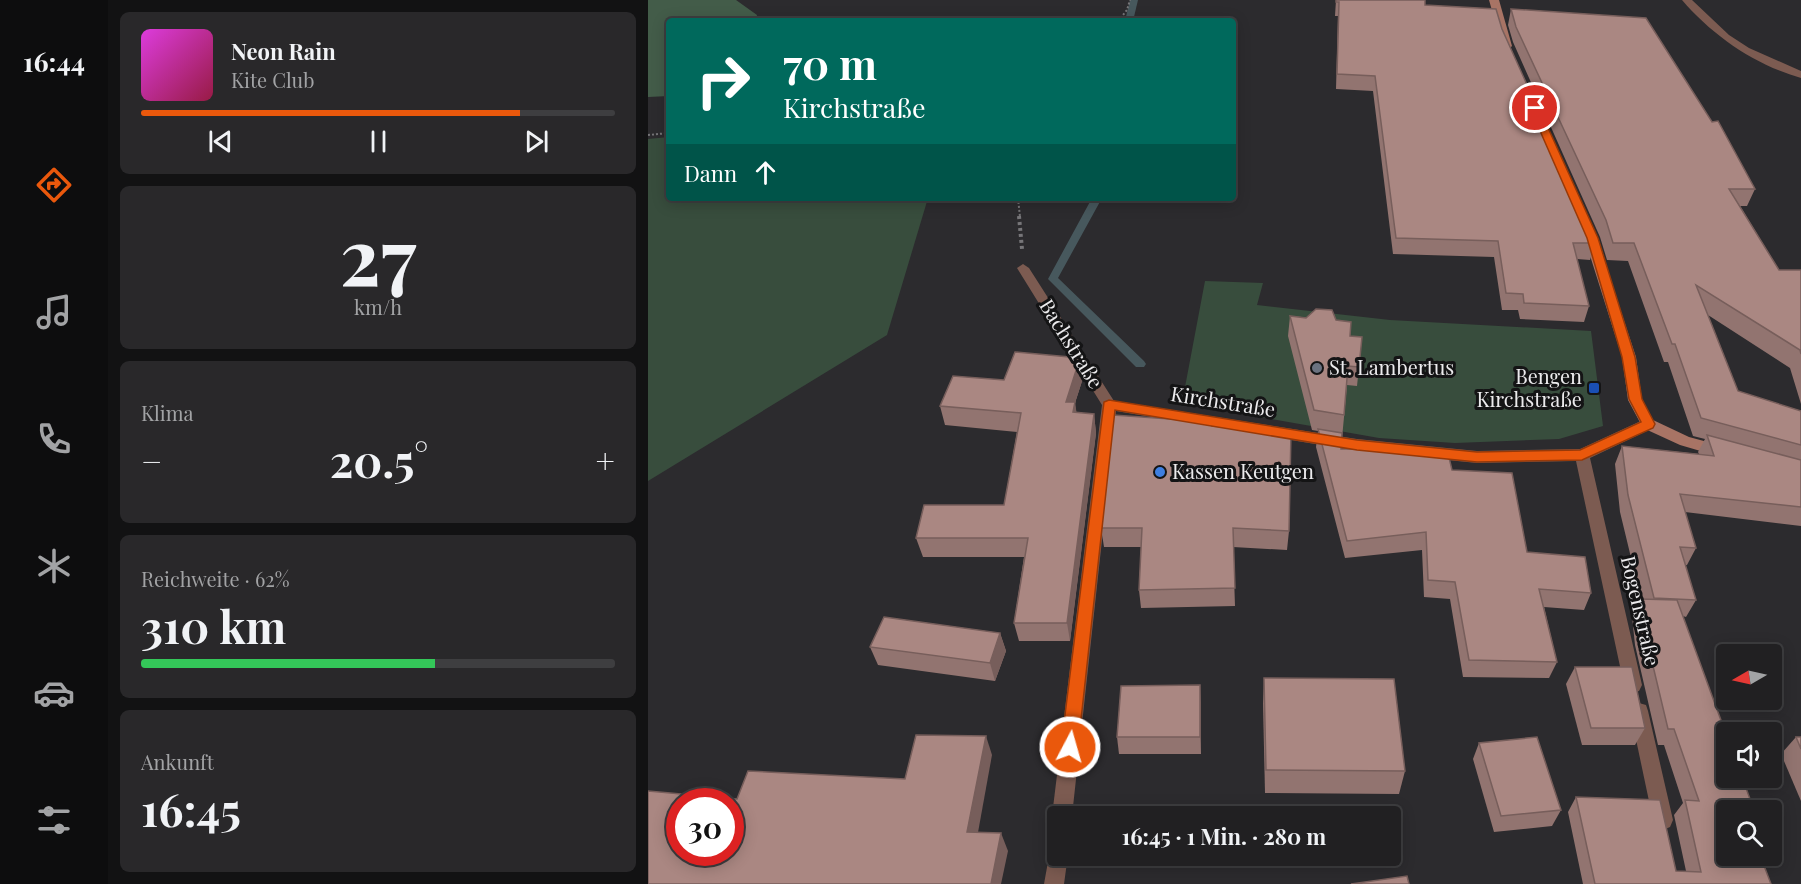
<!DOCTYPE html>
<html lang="de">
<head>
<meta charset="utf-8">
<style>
	body { margin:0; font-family:"Playfair Display",serif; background:#29282a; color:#f1f3f6; height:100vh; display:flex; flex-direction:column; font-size:22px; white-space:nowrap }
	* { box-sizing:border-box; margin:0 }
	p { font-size:20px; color:#a2a3a5 }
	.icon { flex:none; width:33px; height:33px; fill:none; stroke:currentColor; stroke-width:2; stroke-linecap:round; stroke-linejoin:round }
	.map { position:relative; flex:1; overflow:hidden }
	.side { display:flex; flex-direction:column; gap:12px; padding:12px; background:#121213; width:540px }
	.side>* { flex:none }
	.banner { position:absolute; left:18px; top:18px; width:570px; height:183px; border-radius:6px; box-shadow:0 3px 15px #0003,0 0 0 2px #3e3e40; background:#00695c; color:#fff; overflow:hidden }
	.needle { width:39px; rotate:261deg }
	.fabs { position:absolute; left:1068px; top:644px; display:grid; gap:12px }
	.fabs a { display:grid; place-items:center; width:66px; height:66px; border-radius:6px; background:#212022; box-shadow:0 3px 15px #0003,0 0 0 2px #3e3e40; font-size:30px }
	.speed { position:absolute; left:18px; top:788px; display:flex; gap:12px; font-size:30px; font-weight:700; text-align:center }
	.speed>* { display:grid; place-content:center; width:78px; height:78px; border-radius:50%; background:#212022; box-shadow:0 3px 15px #0003,0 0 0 2px #3e3e40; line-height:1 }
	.speed .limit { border:9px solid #d22; background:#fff; color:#111 }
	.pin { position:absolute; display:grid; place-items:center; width:51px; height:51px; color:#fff; margin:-26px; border:3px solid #fff; border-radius:50%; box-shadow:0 2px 6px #0007 }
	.me { position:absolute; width:66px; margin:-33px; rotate:6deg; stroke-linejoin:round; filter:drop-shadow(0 0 4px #0008) }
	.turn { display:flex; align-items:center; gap:21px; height:126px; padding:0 18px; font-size:27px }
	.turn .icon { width:78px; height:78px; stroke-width:2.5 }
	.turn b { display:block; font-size:42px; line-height:51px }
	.then { display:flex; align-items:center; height:57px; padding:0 18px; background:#0003; gap:12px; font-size:22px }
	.big { font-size:45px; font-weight:700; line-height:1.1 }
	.side .tile { flex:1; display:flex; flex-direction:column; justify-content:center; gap:9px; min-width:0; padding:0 21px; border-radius:9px; background:#29282a }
	.side .dial { align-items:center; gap:0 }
	.dial b { font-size:78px; line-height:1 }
	.song { display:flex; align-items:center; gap:18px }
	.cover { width:72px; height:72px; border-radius:9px; background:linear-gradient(135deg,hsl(300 70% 55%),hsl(340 70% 35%)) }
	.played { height:6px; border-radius:3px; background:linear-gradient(90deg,#ea580c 80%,#3e3e40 80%) }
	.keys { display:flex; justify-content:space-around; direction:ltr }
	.heat { display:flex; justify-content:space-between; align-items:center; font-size:33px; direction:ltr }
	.charge { height:9px; border-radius:4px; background:linear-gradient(90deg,#34c759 62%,#3e3e40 0) }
	.trip { position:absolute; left:399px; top:806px; width:354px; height:60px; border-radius:6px; background:#212022; box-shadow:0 3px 15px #0003,0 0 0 2px #3e3e40; font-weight:700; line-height:60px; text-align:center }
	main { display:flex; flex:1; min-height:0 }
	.dock { display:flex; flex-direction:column; width:108px; justify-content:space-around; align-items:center; background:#0d0d0e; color:#a2a3a5 }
	.dock .icon { width:42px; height:42px }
	.dock .selected { color:#ea580c }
	.dock b { font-size:27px; color:#f1f3f6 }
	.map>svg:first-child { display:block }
</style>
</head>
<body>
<main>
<nav class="dock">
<b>16:44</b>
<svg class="icon selected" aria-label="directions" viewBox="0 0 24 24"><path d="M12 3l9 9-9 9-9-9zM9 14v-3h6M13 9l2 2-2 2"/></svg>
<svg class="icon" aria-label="music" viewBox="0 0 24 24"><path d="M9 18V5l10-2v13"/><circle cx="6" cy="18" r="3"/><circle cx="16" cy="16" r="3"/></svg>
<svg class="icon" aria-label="phone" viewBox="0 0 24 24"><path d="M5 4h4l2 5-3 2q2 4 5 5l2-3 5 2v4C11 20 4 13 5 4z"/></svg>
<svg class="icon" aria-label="climate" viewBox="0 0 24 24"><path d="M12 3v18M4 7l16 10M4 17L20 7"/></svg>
<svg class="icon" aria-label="car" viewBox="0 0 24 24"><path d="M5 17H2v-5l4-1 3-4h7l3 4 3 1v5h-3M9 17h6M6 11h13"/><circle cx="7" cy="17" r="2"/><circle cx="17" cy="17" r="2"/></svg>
<svg class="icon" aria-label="filters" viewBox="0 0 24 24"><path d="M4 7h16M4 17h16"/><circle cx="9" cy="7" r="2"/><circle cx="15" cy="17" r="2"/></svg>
</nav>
<section class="side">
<div class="tile">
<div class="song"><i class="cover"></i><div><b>Neon Rain</b><p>Kite Club</p></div></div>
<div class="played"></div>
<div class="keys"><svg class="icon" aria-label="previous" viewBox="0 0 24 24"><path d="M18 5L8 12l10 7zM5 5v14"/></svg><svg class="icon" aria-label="pause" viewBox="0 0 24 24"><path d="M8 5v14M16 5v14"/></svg><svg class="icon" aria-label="next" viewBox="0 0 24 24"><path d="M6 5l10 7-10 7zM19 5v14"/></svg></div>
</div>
<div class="tile dial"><b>27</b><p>km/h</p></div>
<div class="tile"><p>Klima</p>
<div class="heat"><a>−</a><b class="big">20.5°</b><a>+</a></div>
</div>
<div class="tile"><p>Reichweite · 62%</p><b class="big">310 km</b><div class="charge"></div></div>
<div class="tile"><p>Ankunft</p><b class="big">16:45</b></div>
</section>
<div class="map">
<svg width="1153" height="884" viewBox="0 0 1153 884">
	<rect width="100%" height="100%" fill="#2c2b2e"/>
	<g fill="#384d3d">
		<polygon points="21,137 21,198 280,198 239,335 0,481 0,139"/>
		<polygon points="557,281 615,283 609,305 742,320 943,331 955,426 911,439 807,443 731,438 534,403"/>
	</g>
	<polygon fill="#435c49" points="0,0 88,0 109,15 108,21 21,21 21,96 0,97"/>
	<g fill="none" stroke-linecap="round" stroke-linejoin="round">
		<g fill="#47585d" fill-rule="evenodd">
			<polygon points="482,0 490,0 485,21 477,21"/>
			<polygon points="444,198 454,198 410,278 496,361 498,364 496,367 488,367 400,279"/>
		</g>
		<g stroke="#777679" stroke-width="2" stroke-dasharray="2 2" stroke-linecap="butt">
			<polyline points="470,21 479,10 482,0"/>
			<polyline points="0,135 21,133"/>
			<polyline points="370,198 372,217"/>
		</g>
		<polyline stroke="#777679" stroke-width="4" stroke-dasharray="3 3" stroke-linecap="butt" points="371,216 374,249"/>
		<g fill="#7c5b51" fill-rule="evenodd">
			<path d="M1034,0H1044L1081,35L1101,48L1153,71V78C1107,65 1065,36 1034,0Z"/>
			<polygon points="375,264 381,268 466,401 709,439 829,451 932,449 995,420 1005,420 1007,424 1005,428 942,458 994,685 991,691 985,693 979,691 976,685 928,461 829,463 709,451 468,411 424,816 410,816 410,824 407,823 404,816 454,405 369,268"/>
			<polygon points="991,703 998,705 1000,711 1025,820 1022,827 1015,830 1008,827 1005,820 982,711 984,705"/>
			<polygon points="410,842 410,855 420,855 416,884 396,884 403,845"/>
		</g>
		<g fill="#a87465" fill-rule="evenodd">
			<polygon points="841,0 851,0 864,46 862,48 854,46"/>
			<polygon points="939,223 945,227 988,357 994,400 1005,420 1041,437 1078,447 1081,451 1078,455 1073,457 1032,445 995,428 980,400 974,357 933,227"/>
		</g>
	</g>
	<g fill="#927470">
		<polygon points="688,0 777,5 854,29 947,243 942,260 929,259 941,306 936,322 872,319 870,310 854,310 846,257 745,254 725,91 688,89 690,16 687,16"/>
		<polygon points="863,9 1107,189 1099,206 1092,206 1131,270 1153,270 1153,404 1142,368 1060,315 1090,391 1153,411 1153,526 1037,512 1048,548 1039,565 1037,565 1048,600 1038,617 1035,616 1078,810 1123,884 935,884 920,812 928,797 1028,871 1038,871 1026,815 1035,803 1016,745 1010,745 987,645 984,616 992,599 993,599 972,512 967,464 974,446 1051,454 1050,452 1057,439 1045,436 1020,362 1016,362 980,261 959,260 952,237 865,42 860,25"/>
		<polygon points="642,316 688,320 702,336 711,367 709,386 699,385 693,449 804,470 879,552 943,593 936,610 896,607 909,662 901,678 815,677 802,599 776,597 774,550 697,558 668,447 670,431 664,430 640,336"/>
		<polygon points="435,378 427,403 428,413 446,414 448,433 422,641 371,641 366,623 376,557 275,557 268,538 356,505 369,432 297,425 292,406"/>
		<polygon points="565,422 565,426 641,531 639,550 585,547 587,606 493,608 491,590 493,547 456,547 453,528"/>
		<polygon points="352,633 358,651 347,681 230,665 222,647"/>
		<polygon points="927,667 997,728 987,745 934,745 918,684"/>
		<polygon points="616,678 757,771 751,794 617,793 615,703"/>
		<polygon points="553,703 553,754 471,754 469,737"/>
		<polygon points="1148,737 1153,737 1153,801 1133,754"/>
		<polygon points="831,743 913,810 904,826 846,832 825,759"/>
	</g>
	<g fill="#775e5b">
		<polygon points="432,358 435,378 427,403 430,421 418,402"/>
		<polygon points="446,414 448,433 422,641 419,623"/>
		<polygon points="352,633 358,651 347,681 342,663"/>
		<polygon points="552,685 553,703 553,754 552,737"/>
		<polygon points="338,736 344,755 327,849 319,832"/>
		<polygon points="353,833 360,851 353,884 343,884"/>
	</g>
	<g fill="#aa8782" stroke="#775e5b" stroke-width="1.5" fill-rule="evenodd">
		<polygon points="688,0 777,0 777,5 848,9 854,29 941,223 947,243 925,243 941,306 876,303 875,294 858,293 850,241 748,238 727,76 689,74 691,2 688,2"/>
		<polygon points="863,9 998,18 1064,122 1070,121 1107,189 1081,189 1131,270 1153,270 1153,354 1152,350 1048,285 1090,391 1153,411 1153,445 1053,418 1027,344 1024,344 986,243 965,243 958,220 868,27"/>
		<polygon points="668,309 684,310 688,320 703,322 702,336 714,337 711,367 700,366 696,415 666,410 642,316 658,318"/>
		<polygon points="367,352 432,358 418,402 427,402 425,412 446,414 419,623 366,623 380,538 268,538 276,505 356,505 373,413 292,406 305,376 356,380"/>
		<polygon points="465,415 565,422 564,426 643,432 641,531 585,528 587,588 491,590 494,528 453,528"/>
		<polygon points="670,429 694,433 693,449 799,449 804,470 864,473 879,552 937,557 943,593 891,589 909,662 821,660 807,582 780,580 778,532 699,541"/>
		<polygon points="1059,435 1153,460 1153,507 1032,494 1048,548 1032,547 1048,600 1006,598 980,495 974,446 1066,456"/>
		<polygon points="992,599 1029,600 1078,734 1078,777 1094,777 1106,810 1078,810 1078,855 1112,855 1123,884 947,884 928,797 1012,800 1028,871 1053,872 1037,800 1051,801 1026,729 1020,729 996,628"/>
		<polygon points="236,617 352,633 342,663 222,647"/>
		<polygon points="927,667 984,667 997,728 943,728"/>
		<polygon points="616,678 746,679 757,771 618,770"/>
		<polygon points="552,685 552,737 469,737 473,686"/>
		<path d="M268,735L338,736L319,832L353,833L343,884H0V791L89,799L100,771L257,779ZM32,801H82V852H32Z"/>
		<polygon points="889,737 913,810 853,816 831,743"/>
		<polygon points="1148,737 1153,737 1153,749"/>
		<polygon points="759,876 761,884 703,884"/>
	</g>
	<polygon fill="#ea580c" stroke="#983908" stroke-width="1.5" points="883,106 891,108 950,238 987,357 994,399 1007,424 1005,428 934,460 829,462 709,450 467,410 430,747 428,753 422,756 415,753 413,747 456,402 461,400 709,440 829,452 932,450 993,422 981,399 974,357 939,238 882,108"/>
	<circle fill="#6b7280" stroke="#141415" stroke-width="2" cx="669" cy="368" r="6"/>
	<rect fill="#1a4fb4" stroke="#141415" stroke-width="2" x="940" y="382" width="12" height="12" rx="3"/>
	<circle fill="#3f7fe0" stroke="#141415" stroke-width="2" cx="512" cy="472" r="6"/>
	<g text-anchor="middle" stroke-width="6" stroke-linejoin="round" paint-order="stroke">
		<g font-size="20" fill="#ecebed" stroke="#141415">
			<text transform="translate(423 344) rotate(58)" y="7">Bachstraße</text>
			<text transform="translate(575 402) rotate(9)" y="7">Kirchstraße</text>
			<text transform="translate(992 611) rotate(77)" y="7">Bogenstraße</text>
		</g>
		<g font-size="20" fill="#ecebed" stroke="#141415" text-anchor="start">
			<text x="681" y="375">St. Lambertus</text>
			<text x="934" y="384" text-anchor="end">Bengen<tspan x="934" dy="23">Kirchstraße</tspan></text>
			<text x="524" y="479">Kassen Keutgen</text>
		</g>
	</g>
</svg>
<div class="fabs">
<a><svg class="needle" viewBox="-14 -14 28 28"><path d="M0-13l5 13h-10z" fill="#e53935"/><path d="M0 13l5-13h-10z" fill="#a2a3a5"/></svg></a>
<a><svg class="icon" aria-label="sound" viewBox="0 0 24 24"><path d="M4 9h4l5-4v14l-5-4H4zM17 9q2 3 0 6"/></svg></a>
<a><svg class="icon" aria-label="search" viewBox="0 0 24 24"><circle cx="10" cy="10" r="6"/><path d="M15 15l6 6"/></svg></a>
</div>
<div class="speed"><div class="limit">30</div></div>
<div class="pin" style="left:887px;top:108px;background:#d93025"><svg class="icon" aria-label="arrive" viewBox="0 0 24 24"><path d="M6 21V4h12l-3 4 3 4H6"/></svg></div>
<svg class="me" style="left:422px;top:747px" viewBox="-20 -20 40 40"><circle r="17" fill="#ea580c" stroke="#fff" stroke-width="3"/><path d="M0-11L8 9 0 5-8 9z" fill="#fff"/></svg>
<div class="trip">16:45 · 1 Min. · 280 m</div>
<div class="banner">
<div class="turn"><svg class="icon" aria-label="right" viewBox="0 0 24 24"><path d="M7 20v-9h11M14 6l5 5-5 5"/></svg><div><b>70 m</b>Kirchstraße</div></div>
<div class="then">Dann<svg class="icon" aria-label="ahead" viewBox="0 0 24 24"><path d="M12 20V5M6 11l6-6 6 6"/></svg></div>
</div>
</div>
</main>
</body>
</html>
